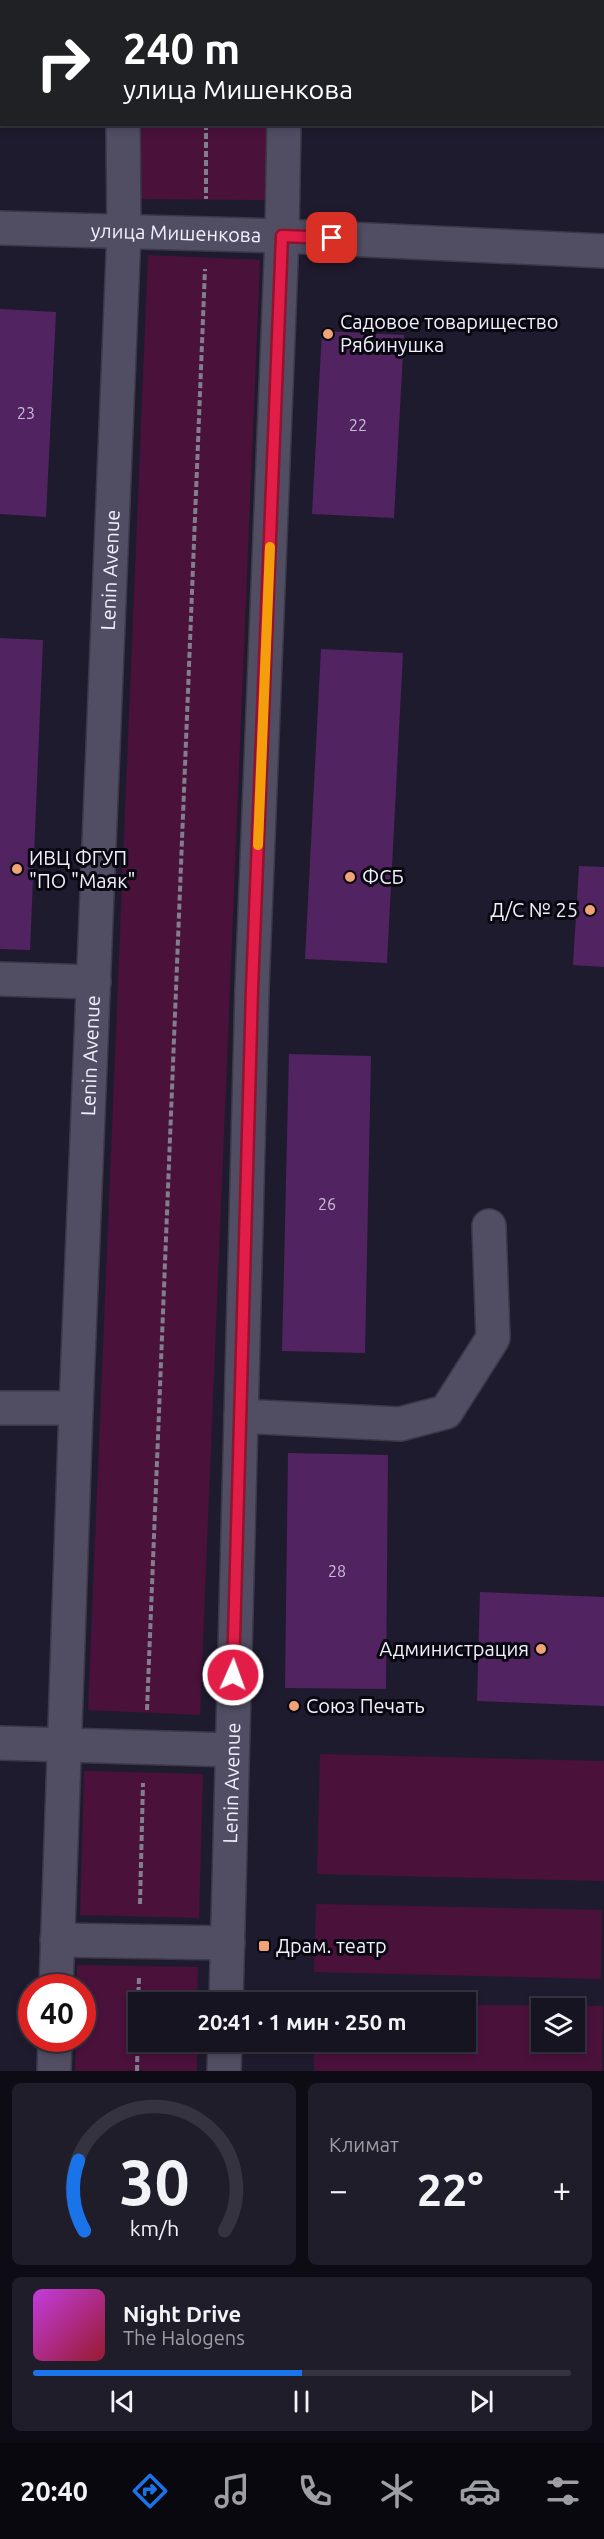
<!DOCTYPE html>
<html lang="ru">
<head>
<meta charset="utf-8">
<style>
	body { margin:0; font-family:Ubuntu,sans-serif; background:#201d2a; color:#f1f3f6; height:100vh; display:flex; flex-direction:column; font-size:22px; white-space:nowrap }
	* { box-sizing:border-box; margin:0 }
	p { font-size:20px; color:#9e9ea5 }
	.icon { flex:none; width:33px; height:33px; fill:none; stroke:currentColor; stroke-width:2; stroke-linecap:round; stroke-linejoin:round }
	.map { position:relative; height:2071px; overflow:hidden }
	.panel { display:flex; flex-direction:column; gap:12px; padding:12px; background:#0d0b13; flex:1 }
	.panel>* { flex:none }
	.banner { position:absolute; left:0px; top:0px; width:604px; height:126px; box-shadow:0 3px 9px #0003,0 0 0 2px #363340; background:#202124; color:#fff; overflow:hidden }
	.buttons { position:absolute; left:531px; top:1998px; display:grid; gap:12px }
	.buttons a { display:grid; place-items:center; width:54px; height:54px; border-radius:0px; background:#171422; box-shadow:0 3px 9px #0003,0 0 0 2px #363340; font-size:30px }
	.speed { position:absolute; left:18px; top:1974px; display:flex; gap:12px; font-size:30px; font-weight:700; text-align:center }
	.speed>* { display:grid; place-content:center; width:78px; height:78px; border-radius:50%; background:#171422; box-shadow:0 3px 9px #0003,0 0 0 2px #363340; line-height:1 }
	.speed .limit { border:9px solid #d22; background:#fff; color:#111 }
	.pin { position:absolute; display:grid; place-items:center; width:51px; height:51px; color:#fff; margin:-26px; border-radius:12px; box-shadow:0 3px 9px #0006 }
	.me { position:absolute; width:66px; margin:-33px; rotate:2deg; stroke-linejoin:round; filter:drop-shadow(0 0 4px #0008) }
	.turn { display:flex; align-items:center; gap:21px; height:126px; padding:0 24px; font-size:27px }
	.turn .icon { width:78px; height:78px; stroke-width:2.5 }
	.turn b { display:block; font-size:42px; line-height:51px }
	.big { font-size:45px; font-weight:700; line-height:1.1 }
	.panel .card { flex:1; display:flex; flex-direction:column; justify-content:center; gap:9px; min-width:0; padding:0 21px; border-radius:9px; background:#201d2a }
	.panel .dial { align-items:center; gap:0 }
	.dial svg { height:156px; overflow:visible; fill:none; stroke:#363340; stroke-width:7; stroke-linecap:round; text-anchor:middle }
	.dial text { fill:#f1f3f6; stroke:none }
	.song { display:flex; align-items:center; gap:18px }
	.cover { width:72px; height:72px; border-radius:9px; background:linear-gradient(135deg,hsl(290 70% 55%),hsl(350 70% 35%)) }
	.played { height:6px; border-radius:3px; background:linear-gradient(90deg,#1a73e8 50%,#363340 50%) }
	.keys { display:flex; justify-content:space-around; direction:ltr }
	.heat { display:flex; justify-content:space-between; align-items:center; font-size:33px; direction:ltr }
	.panel .tiles { flex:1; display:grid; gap:12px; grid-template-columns:1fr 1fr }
	.card:last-child { grid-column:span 2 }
	.trip { position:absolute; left:128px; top:1992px; width:348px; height:60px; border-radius:0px; background:#171422; box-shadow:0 3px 9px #0003,0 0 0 2px #363340; font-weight:700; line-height:60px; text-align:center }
	.menu { display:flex; height:96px; justify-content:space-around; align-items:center; background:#09080e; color:#9e9ea5 }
	.menu .icon { width:42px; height:42px }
	.menu .selected { color:#1a73e8 }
	.menu b { font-size:27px; color:#f1f3f6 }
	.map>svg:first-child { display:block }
</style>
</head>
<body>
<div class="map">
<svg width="604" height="2071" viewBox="0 0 604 2071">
	<rect width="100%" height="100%" fill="#1f1b2e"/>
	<g fill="#4a113b" fill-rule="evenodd">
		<polygon points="138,125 268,125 268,200 138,199"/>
		<polygon points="148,255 260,260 200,1715 88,1710"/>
		<polygon points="320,1754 604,1761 604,1881 317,1874"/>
		<polygon points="84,1771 203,1774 199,1918 80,1915"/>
		<polygon points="316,1904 602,1910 601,1979 314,1972"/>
		<polygon points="77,1965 198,1967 197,2002 138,2002 138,2042 197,2042 197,2071 75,2071 76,2039 82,2038 82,1988 77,1987"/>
		<path d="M465,2005L603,2006L602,2071H314V2042H465ZM574,2008V2042H542V2008Z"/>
	</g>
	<g fill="#512361">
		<polygon points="0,309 56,312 46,517 0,514"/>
		<polygon points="322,331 404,335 394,518 312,514"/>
		<polygon points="0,638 43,640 30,950 0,949"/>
		<polygon points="321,649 403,653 387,963 305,959"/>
		<polygon points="579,866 604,867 604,967 573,965"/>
		<polygon points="289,1054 371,1056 365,1353 282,1351"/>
		<polygon points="288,1453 388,1455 386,1689 285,1688"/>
		<polygon points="480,1592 604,1597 604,1706 477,1701"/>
	</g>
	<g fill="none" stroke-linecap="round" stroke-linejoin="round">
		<g stroke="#3c3849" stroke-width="36">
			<g id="minor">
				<polyline points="120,0 120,2"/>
				<polyline points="287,2 287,0"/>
				<path id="s1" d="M0,228L282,236L604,251"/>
				<polyline points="0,979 94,982"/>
				<polyline points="0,1408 76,1408"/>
				<polyline points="241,1416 400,1424 446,1412 493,1338 489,1226"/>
				<polyline points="0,1743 232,1750"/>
				<polyline points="57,1940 228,1943"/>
				<path id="s2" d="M56,1988L76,1408L124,232L123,124"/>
				<path id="s3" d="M226,2002L252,989L282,236L284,124"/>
				<polyline points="54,2071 55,2038"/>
				<polyline points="224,2071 225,2042"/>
			</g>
		</g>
		<g stroke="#817e8f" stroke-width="4" stroke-dasharray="6 3" stroke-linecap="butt">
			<polyline points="205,0 205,2"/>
			<polyline points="206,124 206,199"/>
			<polyline points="147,1710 205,269"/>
			<polyline points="140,1904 143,1783"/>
			<polyline points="138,2002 139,1978"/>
			<polyline points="137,2071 138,2021"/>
		</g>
		<use href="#minor" stroke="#514d63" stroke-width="33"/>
	</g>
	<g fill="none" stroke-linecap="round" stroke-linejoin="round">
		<g stroke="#92132f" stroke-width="15">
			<polyline id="route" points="233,1675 252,989 282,236 332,238"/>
		</g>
		<use href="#route" stroke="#e11d48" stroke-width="10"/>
		<polyline stroke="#f59e0b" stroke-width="10" points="258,845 270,547"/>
	</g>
	<g fill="#efa377" stroke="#09070f" stroke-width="2">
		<circle cx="328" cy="334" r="6"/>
		<circle cx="17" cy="869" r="6"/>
		<circle cx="350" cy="877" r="6"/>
		<circle cx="590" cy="910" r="6"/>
		<circle cx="541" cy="1649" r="6"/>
		<circle cx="294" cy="1706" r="6"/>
		<rect x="258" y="1940" width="12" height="12" rx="3"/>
	</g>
	<g text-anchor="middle" stroke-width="6" stroke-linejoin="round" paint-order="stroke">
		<g font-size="16" fill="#c9bcd6">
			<text x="26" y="419">23</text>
			<text x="358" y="431">22</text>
			<text x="327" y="1210">26</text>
			<text x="337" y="1577">28</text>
		</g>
		<g font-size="20" fill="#f1effd" stroke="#09070f">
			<text dy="7" stroke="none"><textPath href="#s1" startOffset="176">улица Мишенкова</textPath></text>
			<text dy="7" stroke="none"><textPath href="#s2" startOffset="1419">Lenin Avenue</textPath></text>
			<text dy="7" stroke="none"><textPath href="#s2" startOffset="933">Lenin Avenue</textPath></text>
			<text dy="7" stroke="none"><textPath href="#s3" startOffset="219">Lenin Avenue</textPath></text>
		</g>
		<g font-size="20" fill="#f1effd" stroke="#09070f" text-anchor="start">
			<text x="340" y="329">Садовое товарищество<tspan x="340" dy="23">Рябинушка</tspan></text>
			<text x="29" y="865">ИВЦ ФГУП<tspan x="29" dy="23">"ПО "Маяк"</tspan></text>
			<text x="362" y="884">ФСБ</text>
			<text x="578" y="917" text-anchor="end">Д/С № 25</text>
			<text x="529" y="1656" text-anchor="end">Администрация</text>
			<text x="306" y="1713">Союз Печать</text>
			<text x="276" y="1953">Драм. театр</text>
		</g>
	</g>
</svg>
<div class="buttons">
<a><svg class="icon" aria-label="layers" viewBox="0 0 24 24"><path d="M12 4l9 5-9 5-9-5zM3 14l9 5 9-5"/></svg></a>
</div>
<div class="speed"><div class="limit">40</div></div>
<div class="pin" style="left:332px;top:238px;background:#d93025"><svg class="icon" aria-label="arrive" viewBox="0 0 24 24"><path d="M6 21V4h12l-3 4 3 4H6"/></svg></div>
<svg class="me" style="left:233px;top:1675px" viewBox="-20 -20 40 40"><circle r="17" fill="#e11d48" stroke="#fff" stroke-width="3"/><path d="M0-11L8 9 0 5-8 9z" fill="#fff"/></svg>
<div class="trip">20:41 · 1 мин · 250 m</div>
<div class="banner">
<div class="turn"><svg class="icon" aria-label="right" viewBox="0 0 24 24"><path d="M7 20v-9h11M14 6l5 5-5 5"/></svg><div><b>240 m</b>улица Мишенкова</div></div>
</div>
</div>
<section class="panel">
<div class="tiles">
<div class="card dial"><svg viewBox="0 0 100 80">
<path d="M14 69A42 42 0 1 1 86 69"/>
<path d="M14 69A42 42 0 0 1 11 33" stroke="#1a73e8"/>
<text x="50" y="56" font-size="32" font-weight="700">30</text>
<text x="50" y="72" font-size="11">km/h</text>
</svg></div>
<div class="card"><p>Климат</p>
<div class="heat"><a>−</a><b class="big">22°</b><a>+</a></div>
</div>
<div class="card">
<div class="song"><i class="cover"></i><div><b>Night Drive</b><p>The Halogens</p></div></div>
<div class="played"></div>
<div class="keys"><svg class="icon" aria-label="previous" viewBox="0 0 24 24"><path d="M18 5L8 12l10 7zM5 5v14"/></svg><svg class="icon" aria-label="pause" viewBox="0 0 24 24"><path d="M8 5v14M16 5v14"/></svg><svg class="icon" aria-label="next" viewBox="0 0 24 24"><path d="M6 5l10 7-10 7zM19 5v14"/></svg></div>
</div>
</div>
</section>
<nav class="menu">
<b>20:40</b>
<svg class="icon selected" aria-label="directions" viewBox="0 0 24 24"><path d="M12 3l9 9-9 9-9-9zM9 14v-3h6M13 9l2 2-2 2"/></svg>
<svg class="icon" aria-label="music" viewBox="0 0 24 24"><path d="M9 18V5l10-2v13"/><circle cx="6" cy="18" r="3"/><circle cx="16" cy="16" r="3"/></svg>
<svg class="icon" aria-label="phone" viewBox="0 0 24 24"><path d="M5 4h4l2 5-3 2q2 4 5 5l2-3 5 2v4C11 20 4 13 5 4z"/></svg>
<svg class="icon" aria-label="climate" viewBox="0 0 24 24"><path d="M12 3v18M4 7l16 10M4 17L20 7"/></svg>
<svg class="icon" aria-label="car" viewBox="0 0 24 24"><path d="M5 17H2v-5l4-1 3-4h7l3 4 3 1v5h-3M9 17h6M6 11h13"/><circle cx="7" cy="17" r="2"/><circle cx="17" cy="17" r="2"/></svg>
<svg class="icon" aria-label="filters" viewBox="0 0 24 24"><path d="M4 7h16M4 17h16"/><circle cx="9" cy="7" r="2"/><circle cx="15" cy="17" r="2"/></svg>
</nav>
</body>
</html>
